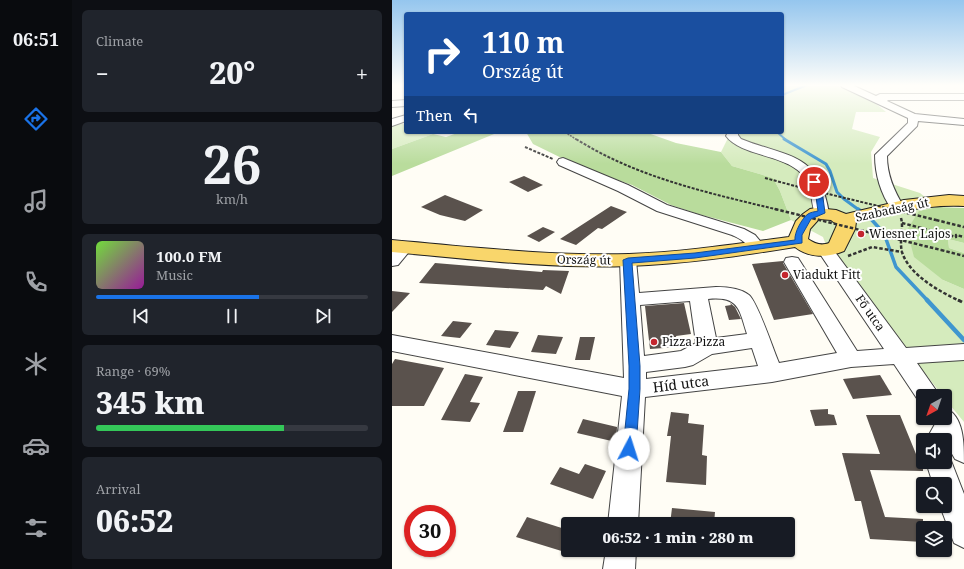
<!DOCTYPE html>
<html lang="en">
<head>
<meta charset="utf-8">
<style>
	body { margin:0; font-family:"Noto Serif",serif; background:#20242c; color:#f1f3f6; height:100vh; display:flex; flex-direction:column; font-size:15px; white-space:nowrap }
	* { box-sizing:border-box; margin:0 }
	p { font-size:13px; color:#9ea1a6 }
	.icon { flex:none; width:22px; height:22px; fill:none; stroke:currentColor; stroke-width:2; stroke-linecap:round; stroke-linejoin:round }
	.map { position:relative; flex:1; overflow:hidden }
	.details { display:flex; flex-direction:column; gap:10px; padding:10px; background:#0d0f14; width:320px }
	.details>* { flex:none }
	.hud { position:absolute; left:12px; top:12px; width:380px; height:122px; border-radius:4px; box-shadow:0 1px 3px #0004; background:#1a4fa0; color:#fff; overflow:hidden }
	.needle { width:26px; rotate:220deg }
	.buttons { position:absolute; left:524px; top:389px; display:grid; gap:8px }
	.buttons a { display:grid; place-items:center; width:36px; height:36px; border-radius:4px; background:#171b24; box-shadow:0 1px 3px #0004; font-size:20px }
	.speed { position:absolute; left:12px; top:505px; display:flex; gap:8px; font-size:20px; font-weight:700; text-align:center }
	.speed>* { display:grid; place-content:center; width:52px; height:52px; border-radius:50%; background:#171b24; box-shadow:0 1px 3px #0004; line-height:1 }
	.speed .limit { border:6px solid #d22; background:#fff; color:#111 }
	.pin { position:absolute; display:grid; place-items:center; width:34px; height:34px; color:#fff; margin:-17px; border:2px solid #fff; border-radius:50%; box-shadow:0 1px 4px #0007 }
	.me { position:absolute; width:44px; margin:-22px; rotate:5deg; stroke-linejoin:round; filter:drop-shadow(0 0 3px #0008) }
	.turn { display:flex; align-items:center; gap:14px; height:84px; padding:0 12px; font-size:18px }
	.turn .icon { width:52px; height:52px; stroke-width:2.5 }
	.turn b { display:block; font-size:28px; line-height:34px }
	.then { display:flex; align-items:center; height:38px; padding:0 12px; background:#0003; gap:8px; font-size:15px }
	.big { font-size:30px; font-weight:800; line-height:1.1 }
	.details .card { flex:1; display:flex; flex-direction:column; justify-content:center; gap:6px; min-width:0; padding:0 14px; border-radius:6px; background:#20242c }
	.details .dial { align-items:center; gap:0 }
	.dial b { font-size:52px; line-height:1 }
	.song { display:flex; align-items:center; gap:12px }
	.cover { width:48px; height:48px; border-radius:6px; background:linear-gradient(135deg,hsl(100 70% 55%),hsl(300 70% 35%)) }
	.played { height:4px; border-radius:2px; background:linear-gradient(90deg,#1a73e8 60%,#363941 60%) }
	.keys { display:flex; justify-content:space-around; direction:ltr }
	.heat { display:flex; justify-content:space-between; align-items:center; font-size:22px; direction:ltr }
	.charge { height:6px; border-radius:3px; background:linear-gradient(90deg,#34c759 69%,#363941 0) }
	.trip { position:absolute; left:169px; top:517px; width:234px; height:40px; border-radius:4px; background:#171b24; box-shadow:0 1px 3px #0004; font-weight:800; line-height:40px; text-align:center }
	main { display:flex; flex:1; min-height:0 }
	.tab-bar { display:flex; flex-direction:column; width:72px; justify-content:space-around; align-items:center; background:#090b0e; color:#9ea1a6 }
	.tab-bar .icon { width:28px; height:28px }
	.tab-bar .active { color:#1a73e8 }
	.tab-bar b { font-size:18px; color:#f1f3f6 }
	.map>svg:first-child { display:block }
</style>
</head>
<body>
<main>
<nav class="tab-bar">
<b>06:51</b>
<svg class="icon active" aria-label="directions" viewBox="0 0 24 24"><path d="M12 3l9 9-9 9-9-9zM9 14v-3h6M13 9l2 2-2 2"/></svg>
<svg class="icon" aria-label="music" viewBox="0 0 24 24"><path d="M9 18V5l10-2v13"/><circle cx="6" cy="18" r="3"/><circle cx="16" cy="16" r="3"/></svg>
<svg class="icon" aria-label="phone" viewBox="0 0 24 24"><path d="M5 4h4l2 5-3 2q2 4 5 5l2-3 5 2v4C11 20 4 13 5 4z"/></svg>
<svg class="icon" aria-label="climate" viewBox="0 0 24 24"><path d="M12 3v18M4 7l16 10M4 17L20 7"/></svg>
<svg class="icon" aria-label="car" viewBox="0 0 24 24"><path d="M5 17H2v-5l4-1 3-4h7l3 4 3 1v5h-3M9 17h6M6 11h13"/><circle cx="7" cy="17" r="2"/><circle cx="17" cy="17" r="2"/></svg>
<svg class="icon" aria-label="filters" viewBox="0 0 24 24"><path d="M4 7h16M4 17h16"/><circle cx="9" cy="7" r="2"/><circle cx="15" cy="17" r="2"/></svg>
</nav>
<section class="details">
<div class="card"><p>Climate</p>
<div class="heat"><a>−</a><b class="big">20°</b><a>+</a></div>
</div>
<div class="card dial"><b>26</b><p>km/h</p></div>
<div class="card">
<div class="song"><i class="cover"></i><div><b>100.0 FM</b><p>Music</p></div></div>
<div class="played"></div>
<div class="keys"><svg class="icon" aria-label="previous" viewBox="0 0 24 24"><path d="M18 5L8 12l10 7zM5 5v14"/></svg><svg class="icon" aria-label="pause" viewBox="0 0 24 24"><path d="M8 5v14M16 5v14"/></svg><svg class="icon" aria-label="next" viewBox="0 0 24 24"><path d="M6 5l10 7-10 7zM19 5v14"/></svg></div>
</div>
<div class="card"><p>Range · 69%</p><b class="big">345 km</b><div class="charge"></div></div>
<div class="card"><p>Arrival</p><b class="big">06:52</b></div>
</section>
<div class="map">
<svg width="572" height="569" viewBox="0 0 572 569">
	<rect width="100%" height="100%" fill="#fffdf5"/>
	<g fill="#d5ebbd">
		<path d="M390,85C405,85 429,82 442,85C460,89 481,100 494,112H464L460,129L488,137L479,152L481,178L528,193L545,207L527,211L551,280L572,289V422L553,399V396H551L437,254L431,237L399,220L388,191L381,178L340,166L329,152L339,132H390Z"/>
		<polygon points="0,121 14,125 14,132 36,132 41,134 0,149"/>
		<polygon points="556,239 572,243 572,253 557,248"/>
	</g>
	<g fill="#b9dc9c">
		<polygon points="68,132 107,132 0,176 0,149 41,134 54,137"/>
		<polygon points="134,132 253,132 284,143 329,152 340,166 381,178 388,191 399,220 371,231 306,214 279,205 240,185 188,167 141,144"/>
		<polygon points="545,207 572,208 572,243 556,239 557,248 572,253 572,289 551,280 522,257 515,230 527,211"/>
	</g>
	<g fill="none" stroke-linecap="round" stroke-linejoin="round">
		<g stroke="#3f96cf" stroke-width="2">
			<polyline points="390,95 415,85"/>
			<polyline points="385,132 394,140"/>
		</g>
		<polyline stroke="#3f96cf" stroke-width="3" points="392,139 434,164 438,171 445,192 452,199 467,210"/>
		<polyline stroke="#3f96cf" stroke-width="3.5" points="466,209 478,218 489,230 494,239 504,267 536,301"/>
		<polyline stroke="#3f96cf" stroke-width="4.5" points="535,300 572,340"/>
	</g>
	<g fill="#5a524d">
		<polygon points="132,176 151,185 136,192 117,182"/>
		<polygon points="53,195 91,210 73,221 48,215 29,207"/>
		<polygon points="219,206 235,212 210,229 206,228 184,245 168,239"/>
		<polygon points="151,227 163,232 147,242 135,236"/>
		<polygon points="391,261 391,263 421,314 382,320 360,264"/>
		<polygon points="43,263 150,272 151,270 177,271 169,294 154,286 151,290 27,283"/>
		<polygon points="0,291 18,293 0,312"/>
		<polygon points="292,303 299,334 284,336 286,347 258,349 253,306"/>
		<polygon points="338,303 343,307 349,319 337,320 333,306 339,305"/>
		<polygon points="61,321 80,323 68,338 49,336"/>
		<polygon points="103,330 127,332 118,348 94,345"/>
		<polygon points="146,335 171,337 164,354 139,352"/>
		<polygon points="188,337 203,337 198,360 183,360"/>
		<polygon points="3,359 52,368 32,406 0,406 0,364"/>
		<polygon points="73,374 91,377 78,402 88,403 78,422 49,420"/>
		<polygon points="488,375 500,395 461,399 451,379"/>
		<polygon points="126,391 144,391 131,432 111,432"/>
		<polygon points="436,409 436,414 442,415 445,425 423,426 418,410"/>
		<polygon points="279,412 297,414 296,423 312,425 310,455 315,456 314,485 274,482 279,436 275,436"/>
		<polygon points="474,415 508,415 524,454 531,455 531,471 478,470 493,517 531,519 531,542 478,539 469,501 463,501 450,453 488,454"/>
		<polygon points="191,419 225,427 224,442 185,433"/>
		<polygon points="193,464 214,471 201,499 158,484 168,467 187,474"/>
		<polygon points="280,508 323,512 322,524 278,524"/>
		<polygon points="135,517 176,530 176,553 124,537"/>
	</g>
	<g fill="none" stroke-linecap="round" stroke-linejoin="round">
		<g stroke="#444" stroke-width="2">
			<g id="minor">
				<path d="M449,85H460L484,96L488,94H572V100H496L495,101L523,114L572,119V125L526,121L525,126L495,156C495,175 502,191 512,207L510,210L505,211L500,210C489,194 483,175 483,155L516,123V118L450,87Z"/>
				<polygon points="14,100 14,106 0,107 0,101"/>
				<polygon points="14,115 14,121 0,126 0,119"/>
				<path d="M336,132H346V135L349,139C397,158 427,152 437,213L435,216L430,217L425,216C417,205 423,187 409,173C390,154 349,156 334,136Z"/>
				<path d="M171,158L236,185L275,205L352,229L363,235L373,247L371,250C360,253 359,248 352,242C349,239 344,237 340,235L265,211L226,191L167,165L165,162L167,159Z"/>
				<polygon points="13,242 19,244 21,247 6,265 0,266 0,251 7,244"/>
				<path d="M434,246L440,248L514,348L572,344V360L525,363L548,396H531V404L528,403L502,364L459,367L380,382L253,397L246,524H216L230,396L0,351V335L232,378L228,260L230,256L236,255L242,256L244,260L247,293L324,287C335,287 348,288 357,295C366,303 381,349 387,363L445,353L392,262L394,258L400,257L406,258L465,351L492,349L426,251L428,248ZM316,299C347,296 347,309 355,334L324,338ZM298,301L304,343L289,351L252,356L248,305ZM360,348L366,366L254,379V372L293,367L301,365L320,354Z"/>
				<path d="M553,408C572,416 572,443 572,463L563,459L556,447L553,449V440H534L543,424L540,418H553Z"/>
				<polygon points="553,452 556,453 572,494 572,548 562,543 548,506 553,506 553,484 541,484 534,462 553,462"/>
				<polygon points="214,550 244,550 243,569 211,569"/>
			</g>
		</g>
		<g stroke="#222" stroke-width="2">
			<path id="major" d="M557,195L572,196V206C534,204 500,213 464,222L463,229L452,251C436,258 417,258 403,247C347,256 293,264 237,266C157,269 79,259 0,252V240C79,247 157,256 237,254C291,252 344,244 397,237L404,221L411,214L418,209L424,208L444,210L454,214L512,200ZM427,219L439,220L445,225L437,243C429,246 423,244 416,239L418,229Z"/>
		</g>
		<polyline stroke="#333" stroke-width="1.5" stroke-dasharray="2 1" stroke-linecap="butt" points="173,132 185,140"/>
		<g stroke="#333" stroke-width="2" stroke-dasharray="3 1.5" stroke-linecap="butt">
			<path d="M184,139C246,178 317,193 387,210"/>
			<polyline points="133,147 161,159"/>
			<polyline points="373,178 407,187"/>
		</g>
		<g stroke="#333" stroke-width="2.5" stroke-dasharray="3.5 2" stroke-linecap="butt">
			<polyline points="383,209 399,213"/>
			<path d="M509,218C512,229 507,241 510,252C517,275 548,292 568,301"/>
			<polyline points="544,220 572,227"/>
			<polyline points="510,223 564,237 564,235 572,237"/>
			<polyline points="549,250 572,256"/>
			<polyline points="456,256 480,247 510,252"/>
		</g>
		<polyline stroke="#333" stroke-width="3" stroke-dasharray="4.5 2.5" stroke-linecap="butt" points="566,300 572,303"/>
		<use href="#minor" fill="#fff" fill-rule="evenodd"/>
		<use href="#major" fill="#f9d66b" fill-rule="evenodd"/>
		<polyline stroke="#333" stroke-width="2" stroke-dasharray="3 1.5" stroke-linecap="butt" points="407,187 503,210"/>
		<g stroke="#333" stroke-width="2.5" stroke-dasharray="3.5 2" stroke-linecap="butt">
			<polyline points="499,209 544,220"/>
			<polyline points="399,213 549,250"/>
		</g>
	</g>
	<linearGradient id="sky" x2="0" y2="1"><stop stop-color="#95c6ee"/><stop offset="0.52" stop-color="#fffefa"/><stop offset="1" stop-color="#fffefa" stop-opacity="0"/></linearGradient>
	<rect width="572" height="164" fill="url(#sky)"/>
	<path fill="#1a73e8" stroke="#114b97" d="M420,180H424L430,190L433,213L419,219L410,235V243L303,258L240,263L248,366V389L244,449L242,453L237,455L233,453L231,449L237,389V366L231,260L236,258L303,253L403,240C402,233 410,218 416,214C419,212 422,212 426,211L423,190L419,182Z"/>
	<g fill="#c4262e" stroke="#fff" stroke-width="1.5">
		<circle cx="469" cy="234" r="4"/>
		<circle cx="393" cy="275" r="4"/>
		<circle cx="262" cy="342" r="4"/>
	</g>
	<g text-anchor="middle" stroke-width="4" stroke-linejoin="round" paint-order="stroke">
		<g font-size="12" fill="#111" stroke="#fff">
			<text transform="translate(500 210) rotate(-12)" y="4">Szabadság út</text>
			<text transform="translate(192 260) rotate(1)" y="4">Ország út</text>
			<text transform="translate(478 313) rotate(55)" y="4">Fő utca</text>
		</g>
		<g font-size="12" fill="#111" stroke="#fff" text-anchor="start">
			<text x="477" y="238">Wiesner Lajos</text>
			<text x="401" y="279">Viadukt Fitt</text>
			<text x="270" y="346">Pizza Pizza</text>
		</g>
		<g font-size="14" fill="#111" stroke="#fff">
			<text transform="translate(289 384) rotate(-7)" y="5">Híd utca</text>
		</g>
	</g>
</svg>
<div class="buttons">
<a><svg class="needle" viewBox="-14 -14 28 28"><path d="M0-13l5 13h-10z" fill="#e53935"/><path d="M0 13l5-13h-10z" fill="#9ea1a6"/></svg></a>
<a><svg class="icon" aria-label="sound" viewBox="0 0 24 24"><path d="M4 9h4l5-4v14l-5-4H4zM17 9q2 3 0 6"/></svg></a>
<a><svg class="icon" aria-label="search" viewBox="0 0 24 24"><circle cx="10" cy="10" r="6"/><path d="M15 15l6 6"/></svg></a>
<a><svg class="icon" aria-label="layers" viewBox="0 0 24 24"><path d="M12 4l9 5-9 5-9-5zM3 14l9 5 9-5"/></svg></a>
</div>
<div class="speed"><div class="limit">30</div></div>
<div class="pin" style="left:422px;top:182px;background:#d93025"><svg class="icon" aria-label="arrive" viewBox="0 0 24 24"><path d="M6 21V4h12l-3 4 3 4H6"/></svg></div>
<svg class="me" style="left:237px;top:449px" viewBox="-20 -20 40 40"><circle r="19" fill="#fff"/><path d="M0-13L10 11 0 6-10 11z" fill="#1a73e8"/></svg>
<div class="trip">06:52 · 1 min · 280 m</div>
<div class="hud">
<div class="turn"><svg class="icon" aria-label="right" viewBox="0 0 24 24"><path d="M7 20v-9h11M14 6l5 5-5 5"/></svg><div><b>110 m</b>Ország út</div></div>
<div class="then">Then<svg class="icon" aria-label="left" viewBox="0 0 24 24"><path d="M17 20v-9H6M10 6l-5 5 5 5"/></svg></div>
</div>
</div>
</main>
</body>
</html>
